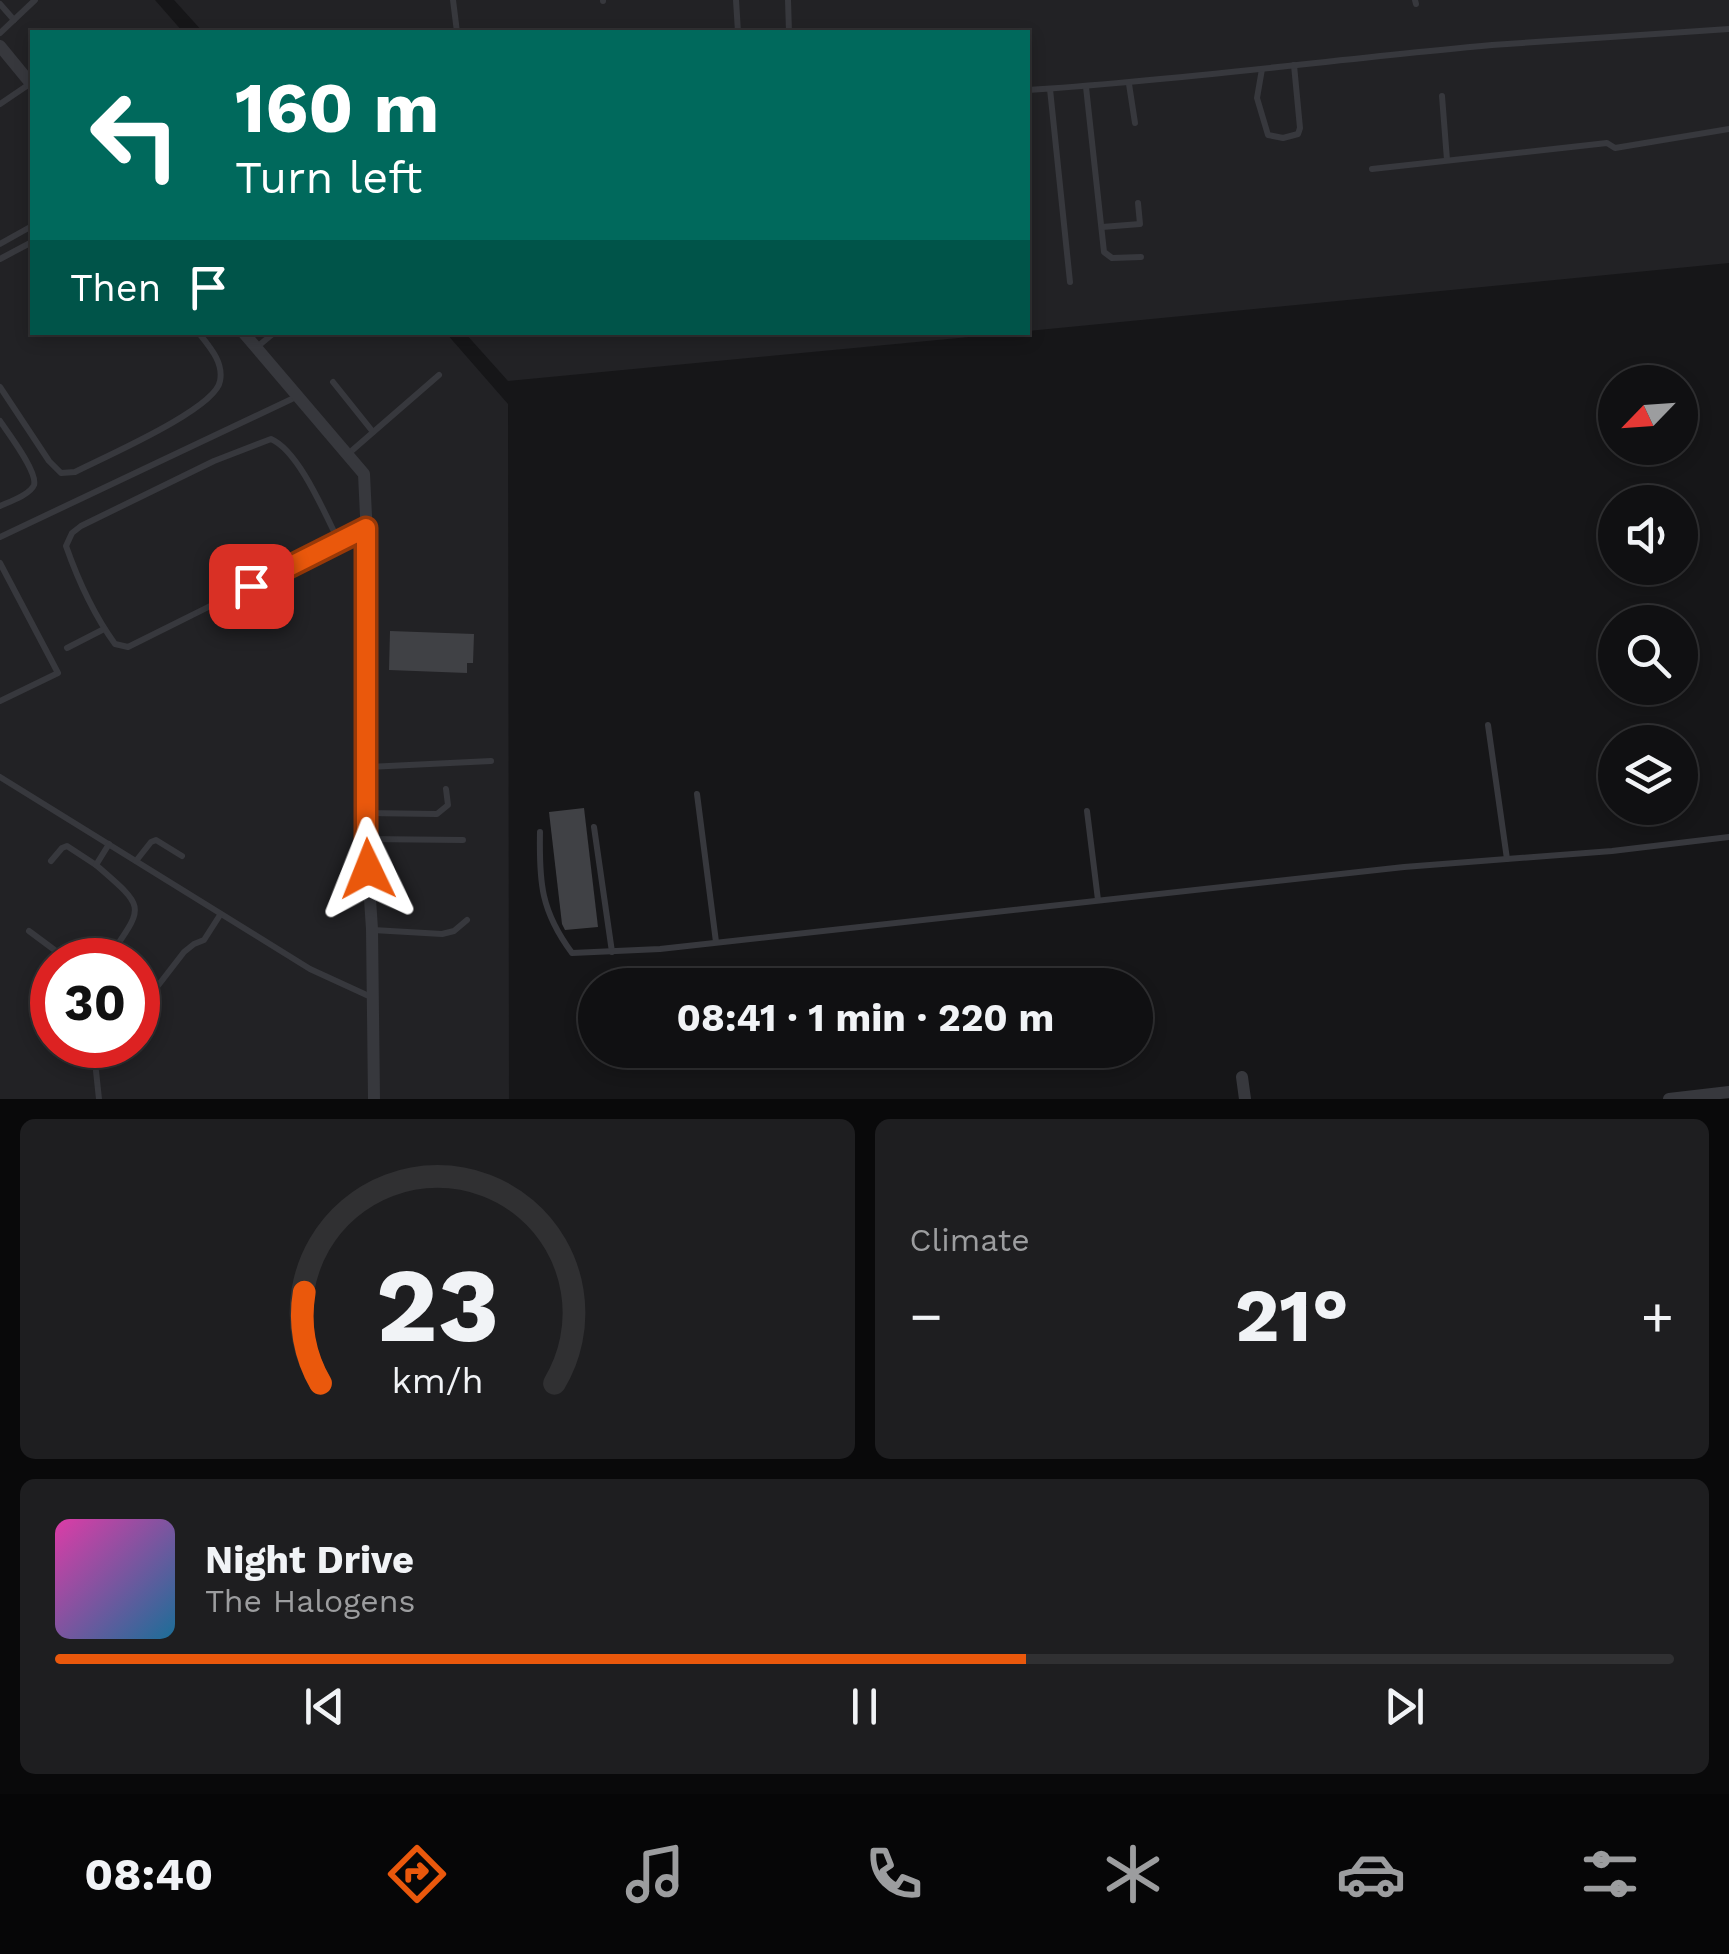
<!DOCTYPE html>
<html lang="en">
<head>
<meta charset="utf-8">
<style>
	body { margin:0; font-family:"Work Sans",sans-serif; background:#1e1e20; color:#f1f3f6; height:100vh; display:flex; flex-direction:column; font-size:38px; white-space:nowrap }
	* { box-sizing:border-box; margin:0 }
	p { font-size:32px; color:#9c9d9f }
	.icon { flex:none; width:55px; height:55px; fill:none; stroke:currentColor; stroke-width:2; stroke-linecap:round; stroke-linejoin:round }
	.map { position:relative; height:1099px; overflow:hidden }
	.details { display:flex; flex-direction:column; gap:20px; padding:20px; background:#09090a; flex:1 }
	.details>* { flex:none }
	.banner { position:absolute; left:30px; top:30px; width:1000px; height:305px; border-radius:0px; box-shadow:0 5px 15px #0003,0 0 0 2px #303032; background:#00695c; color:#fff; overflow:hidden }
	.needle { width:65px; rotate:245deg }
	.tools { position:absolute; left:1598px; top:365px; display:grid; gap:20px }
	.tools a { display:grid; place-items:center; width:100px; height:100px; border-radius:50%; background:#101012; box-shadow:0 5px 15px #0003,0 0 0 2px #303032; font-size:50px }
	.speed { position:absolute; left:30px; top:938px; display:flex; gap:20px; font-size:50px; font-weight:700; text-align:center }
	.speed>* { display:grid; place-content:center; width:130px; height:130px; border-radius:50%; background:#101012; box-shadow:0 5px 15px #0003,0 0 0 2px #303032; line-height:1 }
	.speed .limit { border:15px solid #d22; background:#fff; color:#111 }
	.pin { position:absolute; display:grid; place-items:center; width:85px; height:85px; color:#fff; margin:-42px; border-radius:20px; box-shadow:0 5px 15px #0006 }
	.me { position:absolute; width:110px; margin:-55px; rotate:358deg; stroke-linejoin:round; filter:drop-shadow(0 0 8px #0008) }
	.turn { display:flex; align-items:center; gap:35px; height:210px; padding:0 40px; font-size:45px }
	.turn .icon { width:130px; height:130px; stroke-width:2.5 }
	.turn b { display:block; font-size:70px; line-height:85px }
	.then { display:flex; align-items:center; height:95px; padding:0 40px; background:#0003; gap:20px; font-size:38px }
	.big { font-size:75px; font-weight:700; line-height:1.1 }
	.details .tile { flex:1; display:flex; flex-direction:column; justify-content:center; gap:15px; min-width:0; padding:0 35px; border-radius:15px; background:#1e1e20 }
	.details .dial { align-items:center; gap:0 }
	.dial svg { height:260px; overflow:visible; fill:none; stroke:#303032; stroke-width:7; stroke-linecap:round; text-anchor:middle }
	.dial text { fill:#f1f3f6; stroke:none }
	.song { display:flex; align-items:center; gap:30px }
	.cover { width:120px; height:120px; border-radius:15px; background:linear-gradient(135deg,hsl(320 70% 55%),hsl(200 70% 35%)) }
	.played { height:10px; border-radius:5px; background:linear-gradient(90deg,#ea580c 60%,#303032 60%) }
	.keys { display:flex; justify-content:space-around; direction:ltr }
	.heat { display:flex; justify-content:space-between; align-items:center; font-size:55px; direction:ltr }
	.details .tiles { flex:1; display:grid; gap:20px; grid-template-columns:1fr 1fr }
	.tile:last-child { grid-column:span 2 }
	.trip { position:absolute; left:578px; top:968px; width:575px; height:100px; border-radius:50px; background:#101012; box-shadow:0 5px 15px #0003,0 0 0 2px #303032; font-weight:700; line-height:100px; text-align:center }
	.tab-bar { display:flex; height:160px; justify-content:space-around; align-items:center; background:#060607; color:#9c9d9f }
	.tab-bar .icon { width:70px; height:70px }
	.tab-bar .active { color:#ea580c }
	.tab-bar b { font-size:45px; color:#f1f3f6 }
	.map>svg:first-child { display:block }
</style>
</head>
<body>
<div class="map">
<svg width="1729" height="1099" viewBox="0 0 1729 1099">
	<rect width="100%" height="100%" fill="#161618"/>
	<g fill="#222225" fill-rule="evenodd">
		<path d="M0,0H155L183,32H32V332L446,333L508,404L509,1099H0ZM52,960H138V1045H52Z"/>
		<polygon points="174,0 1729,0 1729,263 1028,331 1028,32 203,32"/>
		<polygon points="465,333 1011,333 508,381"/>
	</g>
	<g fill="#404145">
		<polygon points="390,631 474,634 473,663 467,663 467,673 389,670"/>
		<polygon points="584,808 598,927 565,930 562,924 549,812"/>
	</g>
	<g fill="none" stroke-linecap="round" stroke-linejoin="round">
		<g stroke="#37383d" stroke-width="6">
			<polyline points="453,0 457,32"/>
			<polyline points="603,0 603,1"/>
			<polyline points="736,0 738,32"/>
			<polyline points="788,0 789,32"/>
			<polyline points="1415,0 1416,4"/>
			<polyline points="0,4 14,20"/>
			<polyline points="0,33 35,0"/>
			<polyline points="1262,69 1257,98 1268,135 1283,138 1298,134 1300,128 1294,65"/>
			<polyline points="1129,84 1135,123"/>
			<polyline points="1086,87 1104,252 1112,258 1141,257"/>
			<polyline points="1050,89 1070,282"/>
			<path d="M1028,90C1183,80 1337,59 1492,45C1571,39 1650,35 1729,29"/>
			<polyline points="1442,96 1447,160"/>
			<polyline points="0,104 31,83"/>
			<polyline points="1372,169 1607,143 1615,148 1729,129"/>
			<polyline points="1102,227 1140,224 1138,203"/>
			<polyline points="0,244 32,226"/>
			<polyline points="0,259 32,242"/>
			<polyline points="257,347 275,332"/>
			<polyline points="333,382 373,432"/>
			<path d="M0,387L49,461L61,473L75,472C102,458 216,409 220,381C224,362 209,346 198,332"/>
			<path d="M0,421C8,433 38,472 34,485C30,495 9,502 0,506"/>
			<polyline points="348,454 439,375"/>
			<polyline points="0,537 296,397"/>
			<path d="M339,542C325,514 299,451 271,439L214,461L81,526L72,533L66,546C78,580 94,615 115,644L128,647L363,530"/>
			<polyline points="0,563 58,673 0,701"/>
			<polyline points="67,648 104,629"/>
			<polyline points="1488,725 1507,859"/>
			<polyline points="368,767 491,761"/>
			<polyline points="0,777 310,969 371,997"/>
			<polyline points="697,794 716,942"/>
			<polyline points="1087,811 1098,900"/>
			<polyline points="366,813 437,814 448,805 446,789"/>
			<polyline points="594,827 612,952"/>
			<path d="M540,832C539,883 541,911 572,953L660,949L1404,867L1612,851L1729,837"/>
			<polyline points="366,839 463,840"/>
			<polyline points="51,861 62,848 67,846 96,865"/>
			<polyline points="136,861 151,842 156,840 182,856"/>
			<polyline points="373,930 442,934 454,931 467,920"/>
			<polyline points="29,931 68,960"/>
			<path d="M107,960C144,905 148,910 96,865L109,844"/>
			<polyline points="150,996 184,952 194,944 204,940 220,915"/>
			<polyline points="96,1071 99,1099"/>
		</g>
		<g stroke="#37383d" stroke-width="12">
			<polyline points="0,46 32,85"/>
			<polyline points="243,332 364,474 366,516 366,839 372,929 374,1099"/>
			<polyline points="1242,1077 1245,1099"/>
			<polyline points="1669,1099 1729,1092"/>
		</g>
	</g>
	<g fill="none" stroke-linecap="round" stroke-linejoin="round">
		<g stroke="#983908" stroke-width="25">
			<polyline id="route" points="251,586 366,528 366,839 368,869"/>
		</g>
		<use href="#route" stroke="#ea580c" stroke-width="18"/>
	</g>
</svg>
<div class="tools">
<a><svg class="needle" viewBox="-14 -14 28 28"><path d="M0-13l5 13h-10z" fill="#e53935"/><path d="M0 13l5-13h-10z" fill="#9c9d9f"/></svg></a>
<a><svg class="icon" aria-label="sound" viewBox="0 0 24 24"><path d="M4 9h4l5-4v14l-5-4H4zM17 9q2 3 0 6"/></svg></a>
<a><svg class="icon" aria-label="search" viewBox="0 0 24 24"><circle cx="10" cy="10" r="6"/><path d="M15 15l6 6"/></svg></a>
<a><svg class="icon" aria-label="layers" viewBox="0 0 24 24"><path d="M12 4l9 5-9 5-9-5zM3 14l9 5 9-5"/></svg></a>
</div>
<div class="speed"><div class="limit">30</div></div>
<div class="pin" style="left:251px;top:586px;background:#d93025"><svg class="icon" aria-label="arrive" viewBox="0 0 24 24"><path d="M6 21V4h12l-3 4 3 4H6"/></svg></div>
<svg class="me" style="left:368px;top:869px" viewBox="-20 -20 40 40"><path d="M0-17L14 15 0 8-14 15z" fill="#ea580c" stroke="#fff" stroke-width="4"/></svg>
<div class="trip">08:41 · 1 min · 220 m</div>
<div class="banner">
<div class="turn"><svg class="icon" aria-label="left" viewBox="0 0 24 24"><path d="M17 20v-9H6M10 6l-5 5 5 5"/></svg><div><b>160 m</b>Turn left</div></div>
<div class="then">Then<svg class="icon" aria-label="arrive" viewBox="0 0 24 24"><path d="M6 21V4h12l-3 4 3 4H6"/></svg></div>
</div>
</div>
<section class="details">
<div class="tiles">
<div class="tile dial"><svg viewBox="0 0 100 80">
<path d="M14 69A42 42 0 1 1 86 69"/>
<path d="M14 69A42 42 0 0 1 9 41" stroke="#ea580c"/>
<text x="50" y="56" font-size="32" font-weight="700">23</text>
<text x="50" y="72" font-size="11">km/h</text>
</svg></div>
<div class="tile"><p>Climate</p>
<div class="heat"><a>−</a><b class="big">21°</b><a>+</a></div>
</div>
<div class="tile">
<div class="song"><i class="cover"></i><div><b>Night Drive</b><p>The Halogens</p></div></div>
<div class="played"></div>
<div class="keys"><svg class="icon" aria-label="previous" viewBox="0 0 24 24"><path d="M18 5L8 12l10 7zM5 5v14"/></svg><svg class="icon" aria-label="pause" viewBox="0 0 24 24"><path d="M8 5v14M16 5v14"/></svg><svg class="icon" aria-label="next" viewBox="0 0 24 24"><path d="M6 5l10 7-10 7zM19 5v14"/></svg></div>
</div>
</div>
</section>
<nav class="tab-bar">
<b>08:40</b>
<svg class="icon active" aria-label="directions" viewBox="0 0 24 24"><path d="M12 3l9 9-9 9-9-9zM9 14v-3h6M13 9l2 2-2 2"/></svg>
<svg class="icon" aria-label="music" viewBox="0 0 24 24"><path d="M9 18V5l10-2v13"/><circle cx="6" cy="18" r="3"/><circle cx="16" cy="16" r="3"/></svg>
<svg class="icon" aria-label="phone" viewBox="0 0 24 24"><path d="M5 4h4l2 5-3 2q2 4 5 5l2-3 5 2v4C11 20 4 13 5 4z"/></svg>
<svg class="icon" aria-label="climate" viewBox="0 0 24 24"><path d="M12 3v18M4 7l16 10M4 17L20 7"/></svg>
<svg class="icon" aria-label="car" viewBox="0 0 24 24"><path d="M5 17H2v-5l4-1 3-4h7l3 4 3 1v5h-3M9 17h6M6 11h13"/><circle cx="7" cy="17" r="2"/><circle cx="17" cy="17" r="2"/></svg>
<svg class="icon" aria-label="filters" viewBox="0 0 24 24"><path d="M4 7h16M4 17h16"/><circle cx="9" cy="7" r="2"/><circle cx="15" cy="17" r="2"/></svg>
</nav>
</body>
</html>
